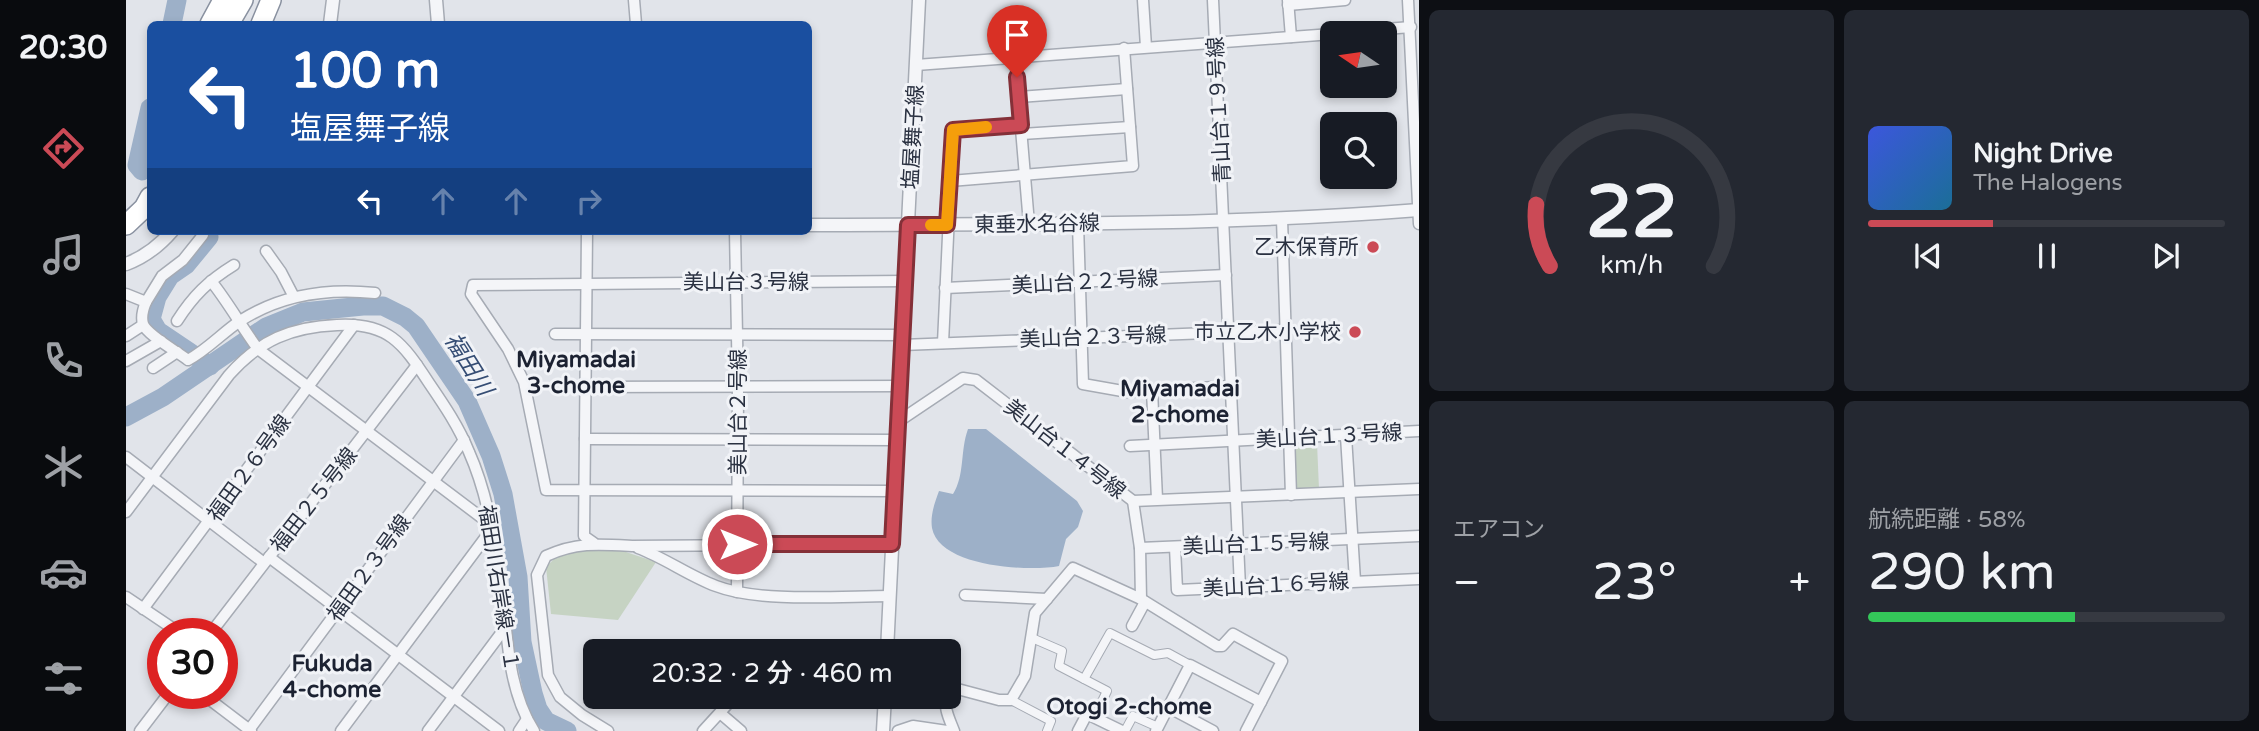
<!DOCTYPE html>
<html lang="ja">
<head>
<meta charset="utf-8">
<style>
	body { margin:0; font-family:"Varela Round","Noto Sans JP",sans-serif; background:#242831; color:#f1f3f6; height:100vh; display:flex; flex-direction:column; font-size:26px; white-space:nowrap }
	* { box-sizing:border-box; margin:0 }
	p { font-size:23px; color:#9ea1a6 }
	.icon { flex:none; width:38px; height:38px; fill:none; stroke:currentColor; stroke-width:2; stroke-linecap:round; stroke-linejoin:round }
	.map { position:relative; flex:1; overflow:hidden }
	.panel { display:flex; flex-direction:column; gap:10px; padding:10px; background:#0d0f14; width:840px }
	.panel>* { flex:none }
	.top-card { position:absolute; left:21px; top:21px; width:665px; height:214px; border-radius:10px; box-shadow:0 4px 10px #0003; background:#1a4fa0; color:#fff; overflow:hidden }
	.needle { width:46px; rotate:283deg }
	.fabs { position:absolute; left:1194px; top:21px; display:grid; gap:14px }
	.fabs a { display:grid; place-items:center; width:77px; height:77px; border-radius:10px; background:#171b24; box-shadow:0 4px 10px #0003; font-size:35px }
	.speed { position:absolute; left:21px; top:618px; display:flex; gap:14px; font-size:35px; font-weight:700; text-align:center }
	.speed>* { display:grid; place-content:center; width:91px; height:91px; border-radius:50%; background:#171b24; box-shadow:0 4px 10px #0003; line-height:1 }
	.speed .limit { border:10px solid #d22; background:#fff; color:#111 }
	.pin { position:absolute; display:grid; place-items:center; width:60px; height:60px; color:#fff; margin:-72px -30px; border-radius:50% 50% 50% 0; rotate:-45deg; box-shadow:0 0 7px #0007 }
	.pin .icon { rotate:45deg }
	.me { position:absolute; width:77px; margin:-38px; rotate:90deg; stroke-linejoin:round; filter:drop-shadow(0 0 5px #0008) }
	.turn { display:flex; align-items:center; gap:24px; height:147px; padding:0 28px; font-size:32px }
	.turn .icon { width:91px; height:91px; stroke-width:2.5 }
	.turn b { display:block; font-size:49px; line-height:60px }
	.lanes { display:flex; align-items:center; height:66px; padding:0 28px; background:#0003; justify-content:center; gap:35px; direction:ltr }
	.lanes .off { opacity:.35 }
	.big { font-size:52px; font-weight:600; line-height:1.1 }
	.panel .card { flex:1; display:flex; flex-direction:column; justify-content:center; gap:10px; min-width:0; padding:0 24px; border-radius:10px; background:#242831 }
	.panel .dial { align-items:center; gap:0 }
	.dial svg { height:182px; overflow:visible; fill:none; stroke:#363941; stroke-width:7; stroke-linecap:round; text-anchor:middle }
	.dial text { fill:#f1f3f6; stroke:none }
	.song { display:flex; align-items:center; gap:21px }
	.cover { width:84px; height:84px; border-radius:10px; background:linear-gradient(135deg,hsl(230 70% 55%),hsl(200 70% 35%)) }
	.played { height:7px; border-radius:4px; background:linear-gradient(90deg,#cb4a56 35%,#363941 35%) }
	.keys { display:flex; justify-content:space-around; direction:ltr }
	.heat { display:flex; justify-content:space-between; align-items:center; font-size:38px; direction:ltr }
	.charge { height:10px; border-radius:5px; background:linear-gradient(90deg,#34c759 58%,#363941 0) }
	.panel .tiles { flex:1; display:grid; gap:10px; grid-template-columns:repeat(2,1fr) }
	.trip { position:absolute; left:457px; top:639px; width:378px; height:70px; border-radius:10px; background:#171b24; box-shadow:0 4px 10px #0003; font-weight:600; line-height:70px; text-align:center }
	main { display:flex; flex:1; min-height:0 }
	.menu { display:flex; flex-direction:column; width:126px; justify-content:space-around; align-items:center; background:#090b0e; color:#9ea1a6 }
	.menu .icon { width:49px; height:49px }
	.menu .on { color:#cb4a56 }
	.menu b { font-size:32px; color:#f1f3f6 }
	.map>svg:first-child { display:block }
</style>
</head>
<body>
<main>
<nav class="menu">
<b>20:30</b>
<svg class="icon on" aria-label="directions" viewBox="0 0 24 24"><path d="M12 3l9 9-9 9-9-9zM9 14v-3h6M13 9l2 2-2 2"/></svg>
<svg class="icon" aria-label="music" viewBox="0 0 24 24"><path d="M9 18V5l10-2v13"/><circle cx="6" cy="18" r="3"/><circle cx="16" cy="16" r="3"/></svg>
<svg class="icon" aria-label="phone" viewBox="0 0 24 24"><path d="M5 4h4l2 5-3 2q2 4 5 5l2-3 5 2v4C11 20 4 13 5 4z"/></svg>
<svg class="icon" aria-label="climate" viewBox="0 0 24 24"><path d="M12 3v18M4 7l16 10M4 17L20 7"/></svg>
<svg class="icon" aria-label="car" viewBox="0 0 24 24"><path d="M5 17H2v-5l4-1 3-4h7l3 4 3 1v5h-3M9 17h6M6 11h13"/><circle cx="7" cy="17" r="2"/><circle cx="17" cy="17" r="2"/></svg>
<svg class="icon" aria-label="filters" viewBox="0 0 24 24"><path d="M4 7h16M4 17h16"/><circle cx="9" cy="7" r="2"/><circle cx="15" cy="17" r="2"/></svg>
</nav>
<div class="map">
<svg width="1293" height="731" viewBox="0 0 1293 731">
	<rect width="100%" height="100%" fill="#e1e4ea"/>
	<g fill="#c6d3c3">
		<polygon points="1191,443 1193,489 1173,490 1169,485 1168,449 1174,444"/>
		<polygon points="459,549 494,550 530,562 492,620 425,614 420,567 433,554"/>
	</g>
	<path fill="#9db0c8" d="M842,429H860L951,501L957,511L952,527L940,539L933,566C903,572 813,567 806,528C804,515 809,502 813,491L827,494C839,475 834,451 842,429Z"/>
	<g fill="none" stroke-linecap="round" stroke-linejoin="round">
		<g stroke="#9db0c8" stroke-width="19">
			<polyline points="46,24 51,0"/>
			<polyline points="16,171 11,165 24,108"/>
			<polyline points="82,231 83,237 60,265 44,276 31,297 25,319 32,331 84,366"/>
			<polyline points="0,417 37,397 140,327 177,312 237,306 257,306 279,317 290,326 341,401 365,456 377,494 392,577 396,642 407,693 412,709 420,721 441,731"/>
		</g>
		<g stroke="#a6abb4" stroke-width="10">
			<g id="pedestrian">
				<polyline points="906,638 936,651 933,666 981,691 968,718"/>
				<polyline points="958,679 984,633 1028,655 1042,653 1064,665"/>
				<polyline points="885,700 925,721 921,731"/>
				<polyline points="999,731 1007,716 1032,727"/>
			</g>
		</g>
		<g stroke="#a6abb4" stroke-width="13">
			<g id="minor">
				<polyline points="508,0 510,24"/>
				<polyline points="1017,0 1020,47"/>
				<polyline points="1087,0 1114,587"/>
				<polyline points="1162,0 1165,37"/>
				<polyline points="1282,0 1293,224"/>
				<polyline points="1162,5 1219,0"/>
				<polyline points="1209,33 1285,27"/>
				<polyline points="889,57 903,224"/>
				<polyline points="790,65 1206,34"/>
				<polyline points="893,97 1001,89"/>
				<polyline points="896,134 1004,127"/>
				<polyline points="824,181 1007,166 998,48"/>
				<polyline points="1156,219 1165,495"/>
				<polyline points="952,224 957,384 1002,392 1106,386"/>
				<polyline points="461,231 458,536 468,543"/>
				<polyline points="609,231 612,388 611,592"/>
				<polyline points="140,251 155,272 168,297"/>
				<path d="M85,281C102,302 115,326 132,349L364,524"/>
				<polyline points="819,288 1100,275"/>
				<path d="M0,294L20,302C17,309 15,317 17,324C21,335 52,352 62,360C81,350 96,333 114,321C154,295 202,288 249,293"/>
				<polyline points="20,302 36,276 57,260 77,235"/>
				<path d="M51,321C67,296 82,281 108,265"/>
				<polyline points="429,334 777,335"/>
				<polyline points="0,336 17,325"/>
				<polyline points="817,343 827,130 895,125"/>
				<polyline points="776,345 1158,330"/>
				<polyline points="0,361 35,341"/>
				<polyline points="27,368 51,352"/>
				<polyline points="460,387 774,386"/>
				<polyline points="1026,390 1031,499"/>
				<polyline points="773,421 837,378 850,380 1007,501 1293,489"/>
				<polyline points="1220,436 1229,581"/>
				<polyline points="459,439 771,440"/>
				<polyline points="1004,446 1293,431"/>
				<polyline points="0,457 138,563"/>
				<polyline points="769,491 420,490 398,382 382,349 345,294 347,285 780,281"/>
				<polyline points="1007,501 1014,548 1293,536"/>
				<path d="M0,512L103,375C134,340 165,327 211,325C262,322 277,343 303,383C318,405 333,427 343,452C360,490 368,535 374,576C382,627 379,685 408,731"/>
				<polyline points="1049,547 1051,590 1293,579"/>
				<path d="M512,548C539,558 563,576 590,586C634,603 715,596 764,596"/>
				<polyline points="143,557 373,731"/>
				<polyline points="839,595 921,599"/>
				<polyline points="0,597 55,634"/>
				<polyline points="1015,599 1091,646 1096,646 1107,634 1156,661 1120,731"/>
				<polyline points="17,609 228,325"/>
				<polyline points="1006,626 1019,602"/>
				<polyline points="84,634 291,365"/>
				<polyline points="651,651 655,647"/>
				<polyline points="822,692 824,687 873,700 885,700 899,676 909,613 947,568 1015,599 1014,548"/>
				<polyline points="75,693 125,731"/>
				<path d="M821,696C817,708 824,720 828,731"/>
				<polyline points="1042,707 1087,731"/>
				<polyline points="594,713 615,731"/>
				<polyline points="123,730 338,440"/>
				<polyline points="14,731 43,693"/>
				<polyline points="215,731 365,530"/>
				<polyline points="302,731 379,628"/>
				<polyline points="393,731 401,719"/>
				<path d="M482,731L456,715L434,697L422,675L411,575L420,556C450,542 473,544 506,546L767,544"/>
				<polyline points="577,731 609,696"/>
				<polyline points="772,731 787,726 821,731"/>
				<polyline points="952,731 961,714 996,731"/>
				<polyline points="1030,731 1064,665 1135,702"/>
			</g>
		</g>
		<g stroke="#a6abb4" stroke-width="15">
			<g id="tertiary">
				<polyline points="310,0 312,24"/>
				<polyline points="204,24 207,0"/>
				<path d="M682,225C886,224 1090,226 1293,210"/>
				<path d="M0,264C19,257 33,246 46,231"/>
				<polyline points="761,651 793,0"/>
				<polyline points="757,731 759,696"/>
			</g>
		</g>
		<g stroke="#8991a0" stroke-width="22">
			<g id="motorway">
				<polyline points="84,24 97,0"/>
				<polyline points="103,24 117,0"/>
				<polyline points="135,24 145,0"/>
				<polyline points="0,225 18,208 24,197"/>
			</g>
		</g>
		<use href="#pedestrian" stroke="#f4f5f8" stroke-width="8"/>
		<use href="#minor" stroke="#f4f5f8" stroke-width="10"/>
		<use href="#tertiary" stroke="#f4f5f8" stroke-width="12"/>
		<use href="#motorway" stroke="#fff" stroke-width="19"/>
	</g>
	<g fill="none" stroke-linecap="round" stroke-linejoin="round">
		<g stroke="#843038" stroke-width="18">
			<polyline id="route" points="611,544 766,544 782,225 821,225 827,130 895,125 891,77"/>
		</g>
		<use href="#route" stroke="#cb4a56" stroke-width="12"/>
		<polyline stroke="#f59e0b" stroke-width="12" points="805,225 821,225 827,130 860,127"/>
	</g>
	<g fill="#cb4a56" stroke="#f1f3f7" stroke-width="2.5">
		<circle cx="1247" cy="247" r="7"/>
		<circle cx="1229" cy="332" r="7"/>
	</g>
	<g text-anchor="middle" stroke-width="6" stroke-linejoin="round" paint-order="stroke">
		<g font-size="21" fill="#2a3141" stroke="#f1f3f7">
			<text transform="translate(1093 110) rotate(-93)" y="7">青山台１９号線</text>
			<text transform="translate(787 137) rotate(-87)" y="7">塩屋舞子線</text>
			<text transform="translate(911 224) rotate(-1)" y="7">東垂水名谷線</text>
			<text x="620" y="289">美山台３号線</text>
			<text transform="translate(959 282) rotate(-3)" y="7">美山台２２号線</text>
			<text transform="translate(967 337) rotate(-2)" y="7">美山台２３号線</text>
			<text transform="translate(612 412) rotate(-90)" y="7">美山台２号線</text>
			<text transform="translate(1203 436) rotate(-3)" y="7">美山台１３号線</text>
			<text transform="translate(939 449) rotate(38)" y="7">美山台１４号線</text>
			<text transform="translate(123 468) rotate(-54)" y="7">福田２６号線</text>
			<text transform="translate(188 500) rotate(-52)" y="7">福田２５号線</text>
			<text transform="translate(1130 544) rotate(-2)" y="7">美山台１５号線</text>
			<text transform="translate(243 568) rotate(-54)" y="7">福田２３号線</text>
			<text transform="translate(1150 585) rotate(-3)" y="7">美山台１６号線</text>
			<text transform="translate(373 588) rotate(81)" y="7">福田川右岸線－１</text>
		</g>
		<g font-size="21" fill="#2a3141" stroke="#f1f3f7" text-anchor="end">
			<text x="1233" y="254">乙木保育所</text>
			<text x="1215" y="339">市立乙木小学校</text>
		</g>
		<g font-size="23" font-weight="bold" fill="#1c2232" stroke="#f1f3f7">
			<text x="450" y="367">Miyamadai<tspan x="450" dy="26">3-chome</tspan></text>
			<text x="1054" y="396">Miyamadai<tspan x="1054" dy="26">2-chome</tspan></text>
			<text x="206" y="671">Fukuda<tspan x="206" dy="26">4-chome</tspan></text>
			<text x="1003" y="714">Otogi 2-chome</text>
		</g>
		<g font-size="23" font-style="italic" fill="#354d74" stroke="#f1f3f7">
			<text transform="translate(343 364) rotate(58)" y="8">福田川</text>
		</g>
	</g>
</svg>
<div class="fabs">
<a><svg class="needle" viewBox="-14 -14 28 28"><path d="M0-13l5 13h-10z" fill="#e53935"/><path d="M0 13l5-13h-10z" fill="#9ea1a6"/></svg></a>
<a><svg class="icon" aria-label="search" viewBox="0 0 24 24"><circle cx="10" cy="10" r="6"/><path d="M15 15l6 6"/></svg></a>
</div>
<div class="speed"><div class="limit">30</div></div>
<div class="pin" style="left:891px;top:77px;background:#d93025"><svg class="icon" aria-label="arrive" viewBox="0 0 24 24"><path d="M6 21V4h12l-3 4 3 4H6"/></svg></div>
<svg class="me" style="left:611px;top:544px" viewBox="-20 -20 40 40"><circle r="17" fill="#cb4a56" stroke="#fff" stroke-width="3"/><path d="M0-11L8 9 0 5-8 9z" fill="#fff"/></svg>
<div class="trip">20:32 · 2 分 · 460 m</div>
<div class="top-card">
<div class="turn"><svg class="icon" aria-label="left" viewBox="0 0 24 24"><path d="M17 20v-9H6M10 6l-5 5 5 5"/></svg><div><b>100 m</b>塩屋舞子線</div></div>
<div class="lanes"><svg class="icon" aria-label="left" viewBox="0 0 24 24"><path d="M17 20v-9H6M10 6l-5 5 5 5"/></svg><svg class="icon off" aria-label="ahead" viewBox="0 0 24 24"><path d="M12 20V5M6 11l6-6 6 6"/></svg><svg class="icon off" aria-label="ahead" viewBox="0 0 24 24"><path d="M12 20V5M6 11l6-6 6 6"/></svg><svg class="icon off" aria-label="right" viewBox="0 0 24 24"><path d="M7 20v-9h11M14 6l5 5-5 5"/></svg></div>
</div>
</div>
<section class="panel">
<div class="tiles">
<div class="card dial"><svg viewBox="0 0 100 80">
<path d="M14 69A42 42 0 1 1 86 69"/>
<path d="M14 69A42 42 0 0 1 8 42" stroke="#cb4a56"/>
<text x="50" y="56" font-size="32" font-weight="700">22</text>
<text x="50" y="72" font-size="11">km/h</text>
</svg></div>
<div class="card">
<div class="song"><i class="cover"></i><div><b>Night Drive</b><p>The Halogens</p></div></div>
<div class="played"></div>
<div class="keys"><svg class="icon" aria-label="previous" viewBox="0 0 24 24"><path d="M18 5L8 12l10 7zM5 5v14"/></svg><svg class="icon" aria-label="pause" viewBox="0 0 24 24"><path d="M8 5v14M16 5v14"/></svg><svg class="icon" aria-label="next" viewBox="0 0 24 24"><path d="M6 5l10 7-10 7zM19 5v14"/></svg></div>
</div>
<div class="card"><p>エアコン</p>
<div class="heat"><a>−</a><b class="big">23°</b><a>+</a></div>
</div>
<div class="card"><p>航続距離 · 58%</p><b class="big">290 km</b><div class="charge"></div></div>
</div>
</section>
</main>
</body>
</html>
